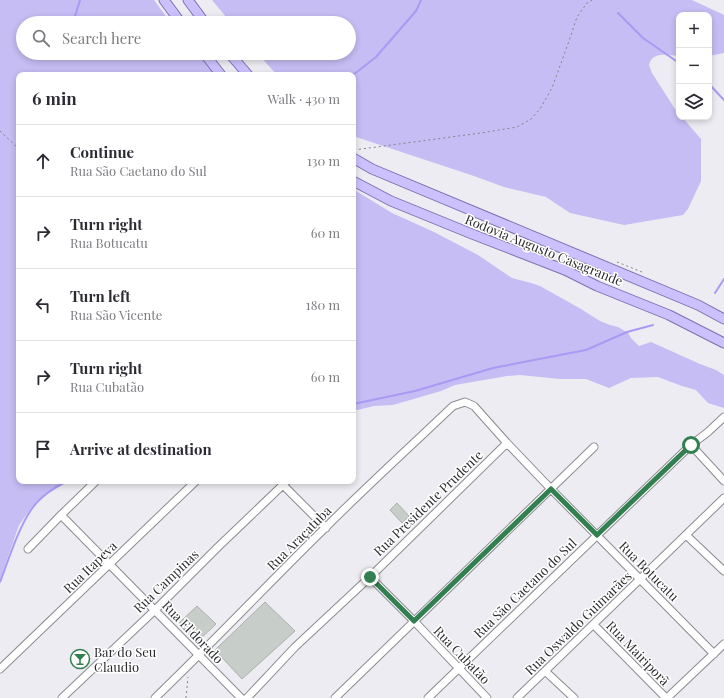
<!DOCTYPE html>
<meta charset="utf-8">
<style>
:root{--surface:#fff;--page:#f7f7f7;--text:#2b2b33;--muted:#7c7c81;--line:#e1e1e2}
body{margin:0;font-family:"Playfair Display",serif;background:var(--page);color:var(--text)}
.controls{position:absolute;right:12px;top:12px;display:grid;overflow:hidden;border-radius:8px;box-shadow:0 2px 6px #0003}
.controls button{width:36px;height:36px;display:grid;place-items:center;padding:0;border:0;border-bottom:1px solid var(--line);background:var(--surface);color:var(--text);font:20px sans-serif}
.stop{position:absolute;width:12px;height:12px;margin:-9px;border:3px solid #32804f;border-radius:50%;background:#fff}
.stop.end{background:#32804f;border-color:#fff;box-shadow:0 1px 4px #0008}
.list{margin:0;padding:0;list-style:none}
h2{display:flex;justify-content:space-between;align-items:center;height:52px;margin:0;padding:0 16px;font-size:17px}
h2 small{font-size:13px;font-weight:400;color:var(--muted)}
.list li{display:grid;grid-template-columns:26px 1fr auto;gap:12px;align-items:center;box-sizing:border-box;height:72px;padding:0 16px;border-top:1px solid var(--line)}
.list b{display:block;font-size:15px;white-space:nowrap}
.list p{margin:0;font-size:13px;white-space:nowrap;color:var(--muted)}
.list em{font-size:13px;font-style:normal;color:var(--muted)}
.icon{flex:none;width:22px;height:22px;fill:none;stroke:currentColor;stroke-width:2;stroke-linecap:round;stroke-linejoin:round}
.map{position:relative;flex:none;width:724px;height:698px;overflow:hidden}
.search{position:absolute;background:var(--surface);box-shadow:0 2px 6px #0003;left:16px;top:16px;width:340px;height:44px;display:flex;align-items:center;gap:10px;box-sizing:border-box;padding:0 14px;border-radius:22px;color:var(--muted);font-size:15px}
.panel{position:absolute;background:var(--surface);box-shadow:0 2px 6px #0003;left:16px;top:72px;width:340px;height:412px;border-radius:8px}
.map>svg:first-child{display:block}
.green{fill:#c5bdf3}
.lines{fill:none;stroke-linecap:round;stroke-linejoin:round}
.stream{stroke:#ab99f4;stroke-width:2}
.building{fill:#c7cdc8;stroke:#abb0ac}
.minor-casing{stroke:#8b8b91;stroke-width:9}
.major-casing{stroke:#7e71b3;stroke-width:11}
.path{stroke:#848387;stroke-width:1;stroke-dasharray:2 3;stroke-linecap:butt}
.minor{stroke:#fff;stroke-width:7}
.major{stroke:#cdc1fd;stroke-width:9}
.route{stroke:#32804f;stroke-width:5}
.labels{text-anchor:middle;stroke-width:3;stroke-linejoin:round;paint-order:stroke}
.street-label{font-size:13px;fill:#2b2a2d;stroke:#fff}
.poi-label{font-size:13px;fill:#2b2a2d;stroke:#fff;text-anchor:start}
</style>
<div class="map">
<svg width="724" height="698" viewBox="0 0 724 698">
<rect width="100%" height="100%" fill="#edecf2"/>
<path class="green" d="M0,0H154L171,23H23V53H197L217,75H19V481H72L68,482L43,496L32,507L19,525L0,580Z
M212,0H692L724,15V53L709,56V15H679V56C668,55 652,51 649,65L652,73L675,109L679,114V117H682L701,139V181L688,209L683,215L624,225L570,213L546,197L504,187L474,176L353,136V75H277L257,53H349V23H231Z
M353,189L392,213L434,232L478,255L512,278L531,283L540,286L581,309L600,321L610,325L618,327L628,333L631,338L639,346L651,342L700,364L716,370L724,375V408L708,403L696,390L682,386L658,377L631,378L609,388L586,379H560L520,375L507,376L455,385L441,391L393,405L374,406L353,411Z"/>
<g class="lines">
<path class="stream" d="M618,13L643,38L679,63
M73,23L80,0
M353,75L376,57L416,11L421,0
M709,84L724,100
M715,293L724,279
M353,404L415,391L493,368L586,350L627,332L653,325
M0,582C9,559 17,531 31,510C39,498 54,487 67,481"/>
</g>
<path class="building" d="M397,503L409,516L402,523L390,510Z
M265,602L295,631L242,679L215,650Z
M197,606L216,624L196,643L179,623Z
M81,650L89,658L80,668L72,659Z"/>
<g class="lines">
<defs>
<path id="minor" d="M691,445L724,481
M283,485L326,528
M61,515L241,698
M686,535L724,571
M28,549L61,515L95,482
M370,577L414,621L487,698
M594,625L666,698
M0,669L196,481
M545,671L574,698
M62,698L155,610L218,547L287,481
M155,698C212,643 267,585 324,529C366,487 410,447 453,406L465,402L474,406L507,443L551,489L714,654
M247,698L295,647L370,577L507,443
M335,698L594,447
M428,698L691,445L708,432L724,417
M517,698L724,498
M667,698L724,644"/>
<path id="major" d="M164,0L181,23
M188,0L205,23
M204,53L221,75
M229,53L248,75
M353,158L372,169L698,305L724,319
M353,181L391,201L472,234L565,270L597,286L669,315L724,343"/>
</defs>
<use href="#minor" class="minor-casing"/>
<use href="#major" class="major-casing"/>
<path class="path" d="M0,131L19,149
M354,150L481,133L517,127L531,119L540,109L552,88L569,41L577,17L587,3L592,0
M617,262L642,272
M186,698L188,677"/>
<use href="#minor" class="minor"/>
<use href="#major" class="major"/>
</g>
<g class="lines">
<path class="route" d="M370,577L414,621L551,489L597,535L691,445"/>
</g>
<defs>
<symbol id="bar-ring" viewBox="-11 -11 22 22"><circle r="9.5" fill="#fff" stroke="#32804f" stroke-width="1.5"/><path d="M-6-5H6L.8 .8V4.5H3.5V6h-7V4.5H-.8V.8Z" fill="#32804f"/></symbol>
</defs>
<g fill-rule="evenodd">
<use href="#bar-ring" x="69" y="648" width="22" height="22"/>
</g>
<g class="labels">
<g class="street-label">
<text transform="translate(544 250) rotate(22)" y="5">Rodovia Augusto Casagrande</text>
<text transform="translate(428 503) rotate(-44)" y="5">Rua Presidente Prudente</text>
<text transform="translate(299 538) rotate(-45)" y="5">Rua Araçatuba</text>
<text transform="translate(90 567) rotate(-44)" y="5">Rua Itapeva</text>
<text transform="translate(649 571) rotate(45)" y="5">Rua Botucatu</text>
<text transform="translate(166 581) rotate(-44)" y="5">Rua Campinas</text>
<text transform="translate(525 588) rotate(-44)" y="5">Rua São Caetano do Sul</text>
<text transform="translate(578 623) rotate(-44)" y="5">Rua Oswaldo Guimarães</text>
<text transform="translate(193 632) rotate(46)" y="5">Rua El'dorado</text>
<text transform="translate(638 653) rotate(46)" y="5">Rua Mairiporã</text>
<text transform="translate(462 655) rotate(46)" y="5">Rua Cubatão</text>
</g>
<g class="poi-label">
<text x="94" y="657">Bar do Seu<tspan x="94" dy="15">Claudio</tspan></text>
</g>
</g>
</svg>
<div class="controls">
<button>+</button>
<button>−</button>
<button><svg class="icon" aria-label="layers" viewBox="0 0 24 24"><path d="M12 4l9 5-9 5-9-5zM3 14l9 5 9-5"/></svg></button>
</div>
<div class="stop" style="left:691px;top:445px"></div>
<div class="stop end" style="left:370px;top:577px"></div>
<div class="search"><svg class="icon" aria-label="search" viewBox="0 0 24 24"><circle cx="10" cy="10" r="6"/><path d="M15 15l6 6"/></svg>Search here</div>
<section class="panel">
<h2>6 min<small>Walk · 430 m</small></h2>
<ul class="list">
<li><svg class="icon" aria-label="ahead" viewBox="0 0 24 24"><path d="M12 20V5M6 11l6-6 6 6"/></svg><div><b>Continue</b><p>Rua São Caetano do Sul</p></div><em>130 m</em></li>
<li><svg class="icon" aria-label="right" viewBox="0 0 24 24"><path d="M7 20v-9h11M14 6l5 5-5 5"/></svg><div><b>Turn right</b><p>Rua Botucatu</p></div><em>60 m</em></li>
<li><svg class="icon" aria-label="left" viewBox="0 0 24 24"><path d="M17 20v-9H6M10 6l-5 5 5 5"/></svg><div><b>Turn left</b><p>Rua São Vicente</p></div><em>180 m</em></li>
<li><svg class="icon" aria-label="right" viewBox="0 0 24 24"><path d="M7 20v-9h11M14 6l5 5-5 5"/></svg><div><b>Turn right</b><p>Rua Cubatão</p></div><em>60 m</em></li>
<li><svg class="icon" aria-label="arrive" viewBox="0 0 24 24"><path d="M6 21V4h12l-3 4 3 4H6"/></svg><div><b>Arrive at destination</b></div></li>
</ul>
</section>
</div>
